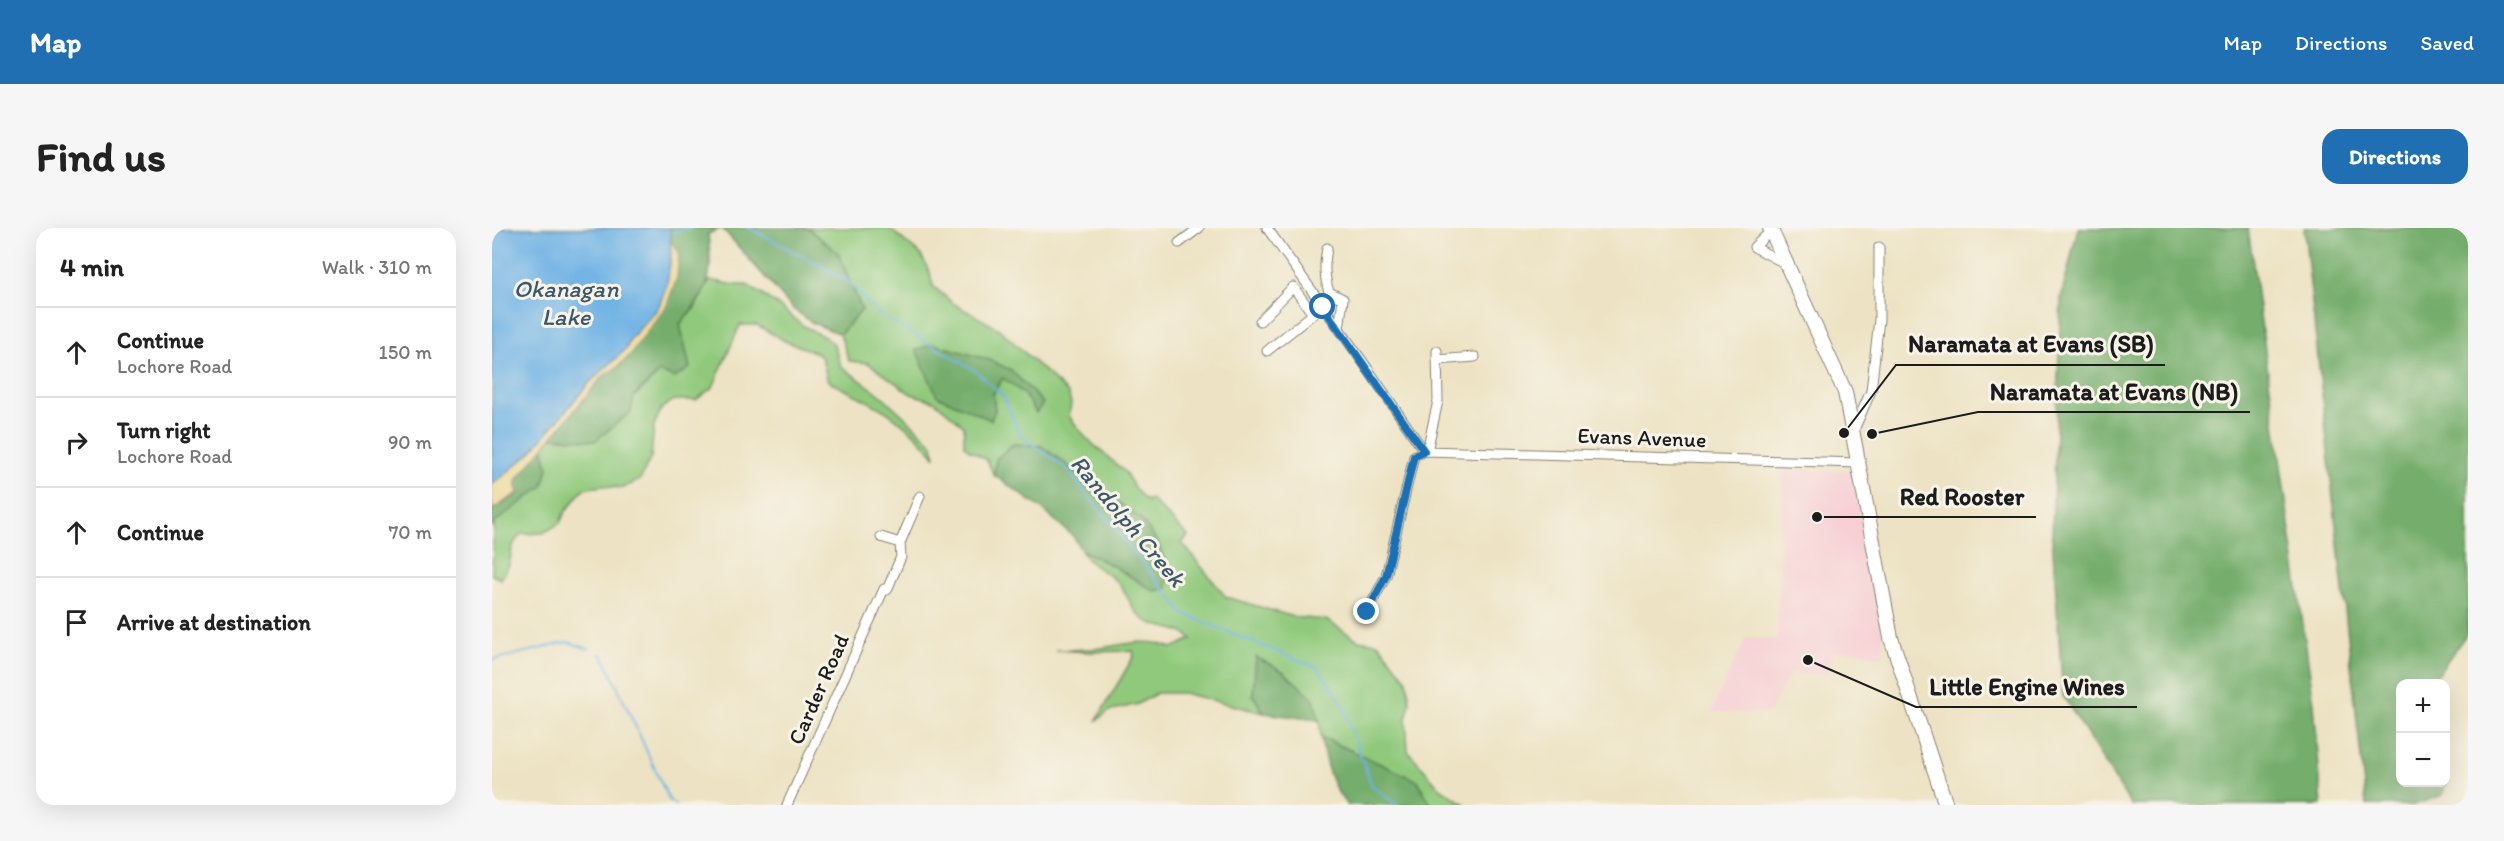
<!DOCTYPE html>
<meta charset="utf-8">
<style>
:root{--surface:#fff;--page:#f6f6f6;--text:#222;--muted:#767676;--line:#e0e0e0;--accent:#1f6fb2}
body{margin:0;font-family:Itim,sans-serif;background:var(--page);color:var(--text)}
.controls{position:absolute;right:18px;bottom:18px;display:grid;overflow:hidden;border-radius:12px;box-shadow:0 6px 24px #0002}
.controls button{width:54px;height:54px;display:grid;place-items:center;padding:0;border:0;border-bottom:2px solid var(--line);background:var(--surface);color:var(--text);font:30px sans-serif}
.stop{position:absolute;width:18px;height:18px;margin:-14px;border:4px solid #1f6fb2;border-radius:50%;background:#fff}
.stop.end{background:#1f6fb2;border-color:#fff;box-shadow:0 2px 6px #0008}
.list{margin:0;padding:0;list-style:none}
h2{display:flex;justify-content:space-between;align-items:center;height:78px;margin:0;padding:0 24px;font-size:26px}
h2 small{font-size:20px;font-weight:400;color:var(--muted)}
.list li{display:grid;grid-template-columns:39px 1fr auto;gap:18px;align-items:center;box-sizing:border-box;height:90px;padding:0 24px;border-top:2px solid var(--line)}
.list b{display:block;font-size:22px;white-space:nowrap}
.list p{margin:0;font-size:20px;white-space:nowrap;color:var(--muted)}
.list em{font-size:20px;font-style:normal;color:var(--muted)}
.icon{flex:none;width:33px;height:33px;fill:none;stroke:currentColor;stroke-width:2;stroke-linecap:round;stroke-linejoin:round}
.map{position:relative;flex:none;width:1976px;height:577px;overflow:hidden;border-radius:18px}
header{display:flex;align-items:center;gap:36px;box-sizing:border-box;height:84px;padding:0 30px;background:var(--accent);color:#fff}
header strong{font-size:28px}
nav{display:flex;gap:33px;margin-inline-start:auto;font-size:21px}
.intro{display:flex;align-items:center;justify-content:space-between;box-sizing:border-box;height:144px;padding:0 36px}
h1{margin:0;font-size:42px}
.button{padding:15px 27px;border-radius:18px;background:var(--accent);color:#fff;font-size:21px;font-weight:700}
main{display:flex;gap:36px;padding:0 36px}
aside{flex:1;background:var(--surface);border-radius:18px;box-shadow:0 6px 24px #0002}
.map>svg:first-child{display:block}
.built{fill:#f7cfd4}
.green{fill:#90c97c;stroke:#56724c;stroke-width:1.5;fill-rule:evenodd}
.forest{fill:#74ad6c;stroke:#486444;stroke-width:1.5}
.sand{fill:#eeda9e;stroke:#857b5d;stroke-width:1.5}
.water{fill:#6fb3e5;stroke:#466880;stroke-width:1.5}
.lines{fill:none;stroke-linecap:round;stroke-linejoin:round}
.stream{stroke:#6fb3e5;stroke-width:2}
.minor-casing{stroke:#848070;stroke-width:11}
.secondary-casing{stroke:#848070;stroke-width:16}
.minor{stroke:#fff;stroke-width:9}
.secondary{stroke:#fff;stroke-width:14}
.route{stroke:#1f6fb2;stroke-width:8}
.labels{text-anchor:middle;stroke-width:6;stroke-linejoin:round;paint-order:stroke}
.street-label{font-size:22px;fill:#1c1c1c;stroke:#f7f3e8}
.water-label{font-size:24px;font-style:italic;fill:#3d586c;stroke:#f7f3e8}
.leader{fill:none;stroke:#1c1c1c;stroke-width:2}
.callout-dot{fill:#1c1c1c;stroke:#f7f3e8;stroke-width:2}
.callout-label{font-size:24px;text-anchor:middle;font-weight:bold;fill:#1c1c1c;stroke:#f7f3e8;stroke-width:6;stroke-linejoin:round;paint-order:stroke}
</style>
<header>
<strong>Map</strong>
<nav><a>Map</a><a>Directions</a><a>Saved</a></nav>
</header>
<div class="intro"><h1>Find us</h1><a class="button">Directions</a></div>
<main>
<aside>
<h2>4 min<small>Walk · 310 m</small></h2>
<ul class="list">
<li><svg class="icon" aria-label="ahead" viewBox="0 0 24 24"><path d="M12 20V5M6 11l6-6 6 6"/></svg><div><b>Continue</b><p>Lochore Road</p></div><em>150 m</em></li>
<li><svg class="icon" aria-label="right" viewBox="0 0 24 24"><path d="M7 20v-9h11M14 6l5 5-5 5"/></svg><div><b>Turn right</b><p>Lochore Road</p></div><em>90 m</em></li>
<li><svg class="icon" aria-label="ahead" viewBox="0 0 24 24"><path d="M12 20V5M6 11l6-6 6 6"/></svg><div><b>Continue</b></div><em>70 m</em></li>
<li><svg class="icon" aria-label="arrive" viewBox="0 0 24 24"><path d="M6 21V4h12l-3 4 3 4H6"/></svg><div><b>Arrive at destination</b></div></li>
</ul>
</aside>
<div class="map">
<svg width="1976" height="577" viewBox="0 0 1976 577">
<rect width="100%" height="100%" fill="#f7f3e8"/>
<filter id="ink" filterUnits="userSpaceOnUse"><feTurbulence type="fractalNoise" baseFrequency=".0167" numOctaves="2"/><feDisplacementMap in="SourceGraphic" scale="12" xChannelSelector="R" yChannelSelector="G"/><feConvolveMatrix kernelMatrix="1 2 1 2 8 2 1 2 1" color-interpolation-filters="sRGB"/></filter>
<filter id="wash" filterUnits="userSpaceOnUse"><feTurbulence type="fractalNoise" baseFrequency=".008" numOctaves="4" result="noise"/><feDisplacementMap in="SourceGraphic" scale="24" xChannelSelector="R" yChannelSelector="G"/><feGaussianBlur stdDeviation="1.35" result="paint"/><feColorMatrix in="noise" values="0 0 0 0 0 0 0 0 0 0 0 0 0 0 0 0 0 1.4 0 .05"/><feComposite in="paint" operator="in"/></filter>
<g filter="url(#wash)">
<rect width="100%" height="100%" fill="#ede3c4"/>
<path class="built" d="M1291,240L1358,243L1361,247L1391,409V428L1378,427L1367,423H1339L1337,446L1298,445L1277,485L1219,484L1254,410L1285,411Z"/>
<path class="green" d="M311,0H397L429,27L438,45L441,58L462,76L507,101L576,165L579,175L577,188L594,210L633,244L643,261L654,273L659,271L696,308L690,315L734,369L802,389L834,392L866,412L886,415L915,452L918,475L914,490L916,523L948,560L974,577H939L926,553L829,509L827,492L821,471L765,430L761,467L772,485L691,465H665L646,476L617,483L604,493L642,428L641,423L596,424L563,422C580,422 598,422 615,419C637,415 659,410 680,420L700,411C687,398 668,402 653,392C637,382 637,364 623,352C612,342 596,337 589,322L623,339L662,363L674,361L549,218L521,216L504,231L502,247L494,231L477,222L472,217V198L442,173L419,166L376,135L357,133L348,106L370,82L346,25ZM441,116L519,142L544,184L531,165L511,149L501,166L503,182Z
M218,52L243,57H255L286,77L310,97L334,110L341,115L349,138L389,167L417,193L441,216L443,229C414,190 381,175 339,155L335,150L330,130L325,125L293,113L265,97H248L221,159L204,172H182L170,180L162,197L159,229L148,252L131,260L110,258L91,261L72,286L68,295L51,305L29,306C21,314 19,322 18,332C18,338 12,346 9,351L0,347L2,295L56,240L51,219L60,209L103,213L142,169L168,144L188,96L202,81Z"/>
<path class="forest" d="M178,0H311L317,1L346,25L370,82L348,106L321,95L301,81L230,0L216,6C221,50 218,62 188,96L198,140L183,150L168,144L142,168L139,184L103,213L60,209L110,149L127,138L174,79L187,24L178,12Z
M1586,0H1756L1822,476L1830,577H1639L1571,468L1560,308L1569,70Z
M1812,0H1976V404L1939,455H1908V554L1953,555L1951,567L1922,577H1874Z
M441,116L495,131L519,142L551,175L544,185L531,165L511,150L501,166L503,182L499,192L445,168L424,122Z
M521,216L549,218L648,290L665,313L678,344L674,361L662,363L623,339L589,322L581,308L550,281L502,247L504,231Z
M51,219L56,240L51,258L2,295L0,300V282L26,266L24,256L27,249Z
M764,429L791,443L822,471L827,492L772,485L761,467Z
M829,509L926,553L939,577H855C839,558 832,533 829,509Z"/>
<path class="sand" d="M178,12L187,24L185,50L174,79L139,126L127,138L110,149L27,249L24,256L26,265L0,282V257L38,225L98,154L134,121L139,110L166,80L175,56Z"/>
<path class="water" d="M0,0H178L179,28L175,56L166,80L139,110L134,121L98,154L38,225L0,257Z"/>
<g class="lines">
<path class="stream" d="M258,0L356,53L385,85L484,143L511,168L529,208L574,240L692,386L826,440L847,469L880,558L905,577
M178,4L198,0
M108,426L111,427L177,572L183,577
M0,432L76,414L97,421"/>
</g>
</g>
<g filter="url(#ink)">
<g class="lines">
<defs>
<path id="minor" d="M775,0L871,134L932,223L922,228L894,348L875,384
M1279,3L1262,19L1294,36
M687,15L707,0
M835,20C832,37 832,48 837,64L851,71L847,101
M768,93L801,59L821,86L831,79
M775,123L821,86
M945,132L983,129
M1361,204L1379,163L1387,91V19
M932,223L1367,235
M935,223L946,173L945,123
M389,309L408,315L409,329L395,362
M408,315L428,268
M295,577L392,361"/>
<path id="secondary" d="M1278,0L1353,164L1399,410L1454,577"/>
</defs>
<use href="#minor" class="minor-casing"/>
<use href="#secondary" class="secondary-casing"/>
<use href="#minor" class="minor"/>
<use href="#secondary" class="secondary"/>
</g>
</g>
<g class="lines" filter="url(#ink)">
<path class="route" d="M831,79L932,223L922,228L894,348L875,384"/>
</g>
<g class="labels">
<g class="street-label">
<text transform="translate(1150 209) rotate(2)" y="8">Evans Avenue</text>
<text transform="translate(326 461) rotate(-66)" y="8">Carder Road</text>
</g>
<g class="water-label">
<text x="74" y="69">Okanagan<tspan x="74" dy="28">Lake</tspan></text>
<text transform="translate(636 293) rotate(50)" y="8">Randolph Creek</text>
</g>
</g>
<path class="leader" d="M1352 205L1404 137H1673M1380 206L1486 184H1758M1325 289L1396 289H1544M1316 432L1424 479H1645"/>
<g class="callout-dot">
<circle cx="1352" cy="205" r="6"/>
<circle cx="1380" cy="206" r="6"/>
<circle cx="1325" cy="289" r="6"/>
<circle cx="1316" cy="432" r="6"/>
</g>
<g class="callout-label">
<text x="1539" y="124">Naramata at Evans (SB)</text>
<text x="1622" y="172">Naramata at Evans (NB)</text>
<text x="1470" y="277">Red Rooster</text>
<text x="1535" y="467">Little Engine Wines</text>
</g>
</svg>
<div class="controls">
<button>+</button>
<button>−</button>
</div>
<div class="stop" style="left:831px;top:79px"></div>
<div class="stop end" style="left:875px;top:384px"></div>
</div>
</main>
